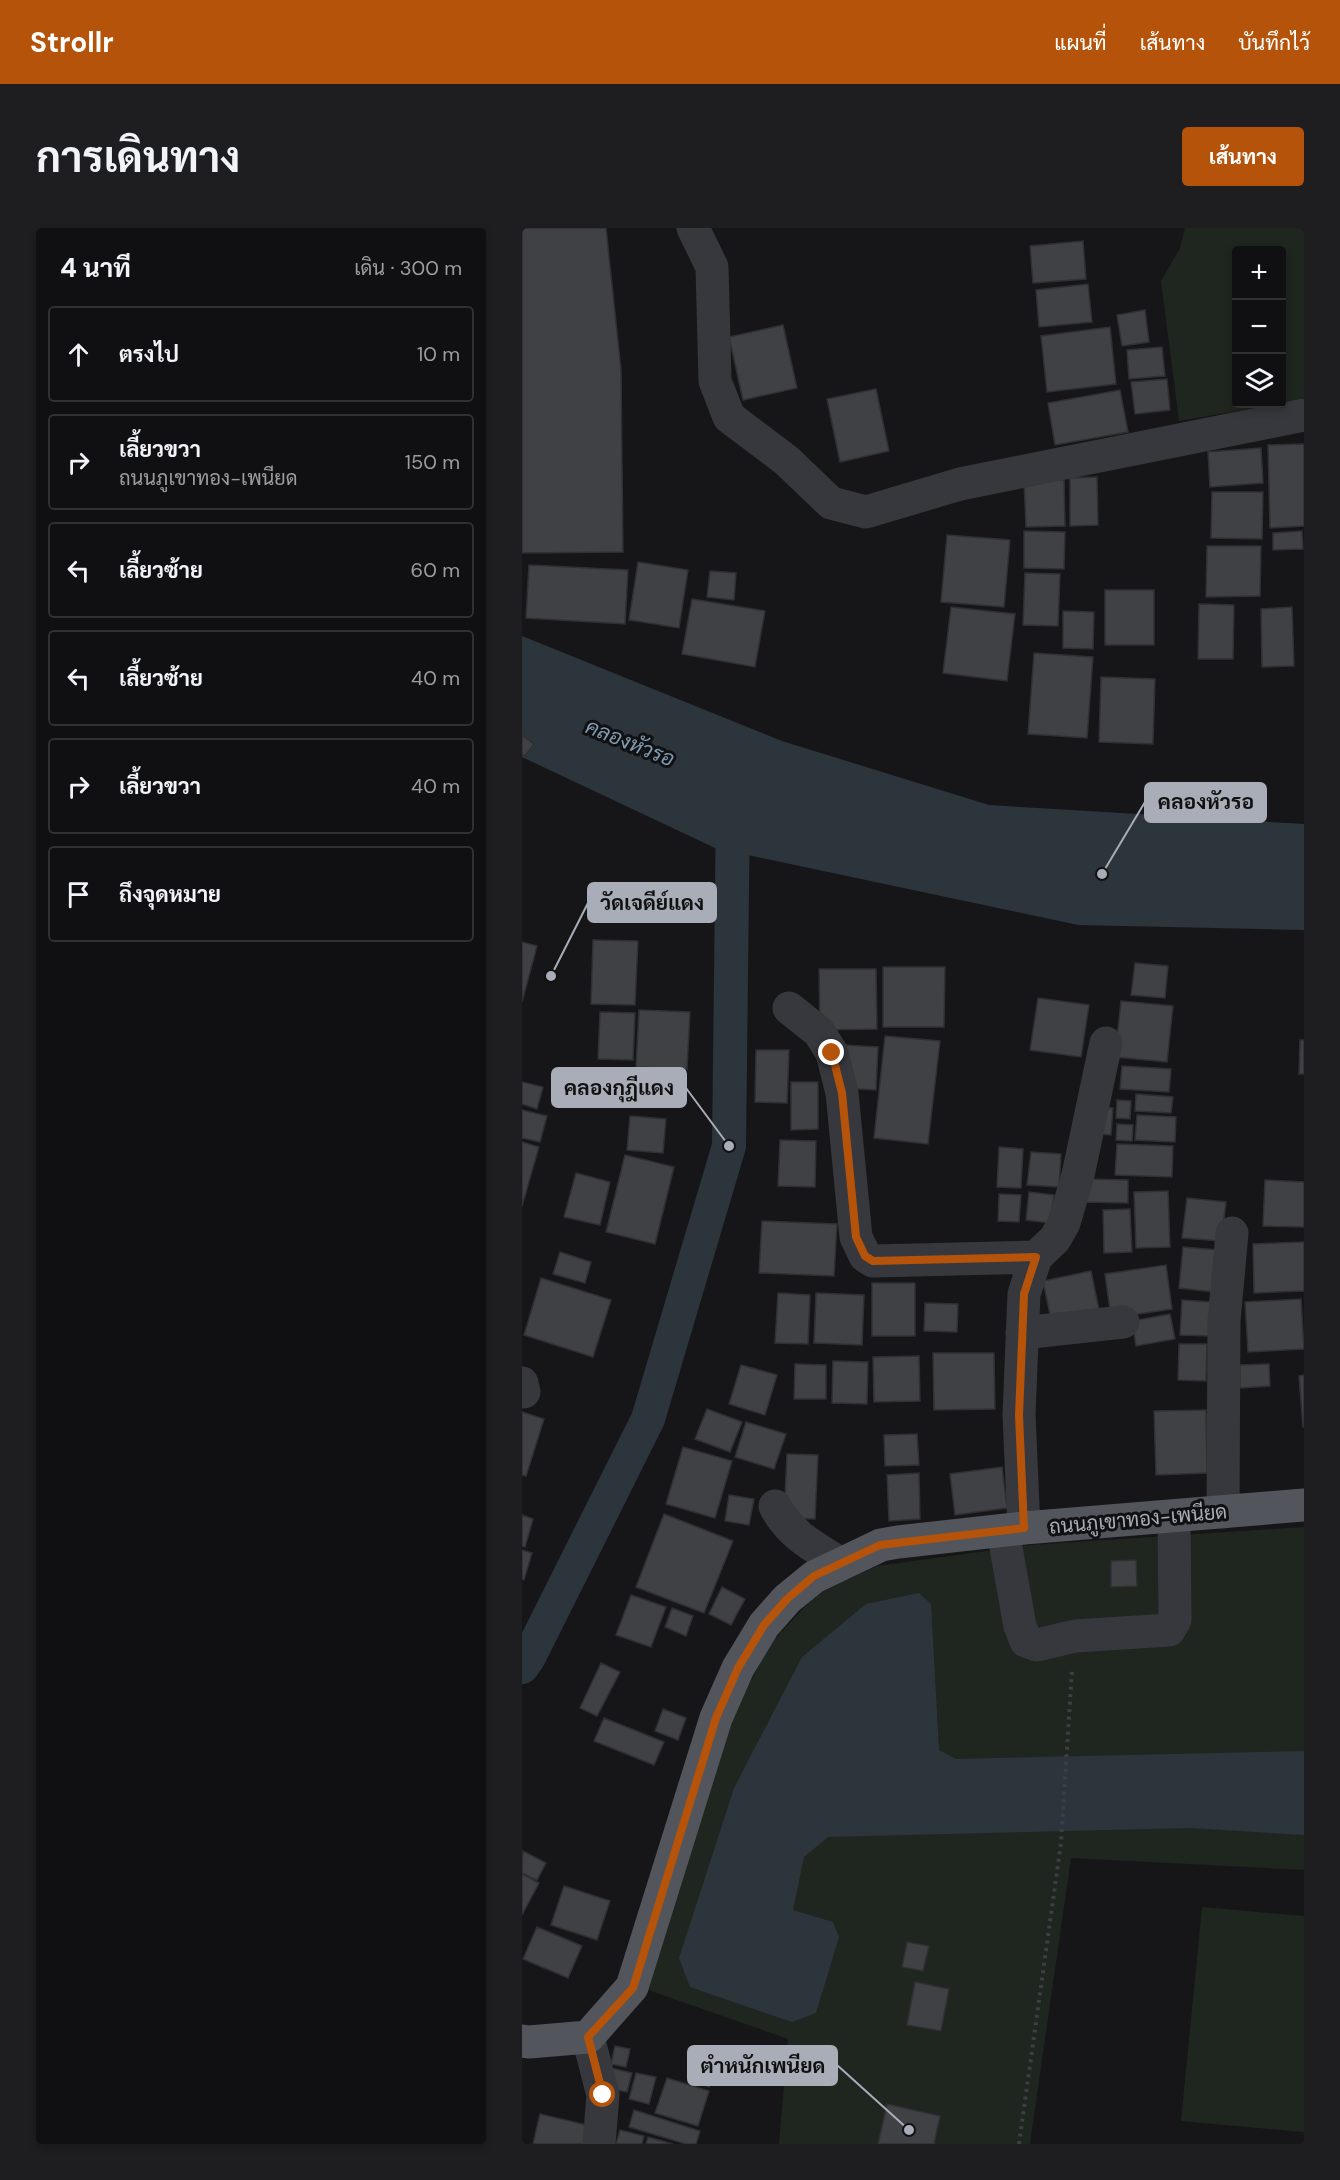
<!DOCTYPE html>
<html lang="th">
<meta charset="utf-8">
<style>
:root{--surface:#101012;--page:#1e1e20;--text:#f1f3f6;--muted:#9c9d9f;--line:#303032;--accent:#b45309}
body{margin:0;font-family:"DM Sans",Sarabun,sans-serif;background:var(--page);color:var(--text)}
.controls{position:absolute;right:18px;top:18px;display:grid;overflow:hidden;border-radius:6px;box-shadow:0 3px 9px #0003}
.controls button{width:54px;height:54px;display:grid;place-items:center;padding:0;border:0;border-bottom:2px solid var(--line);background:var(--surface);color:var(--text);font:30px sans-serif}
.stop{position:absolute;width:18px;height:18px;margin:-14px;border:4px solid #b45309;border-radius:50%;background:#fff}
.stop.end{background:#b45309;border-color:#fff;box-shadow:0 2px 6px #0008}
.list{margin:0;padding:0;list-style:none}
h2{display:flex;justify-content:space-between;align-items:center;height:78px;margin:0;padding:0 24px;font-size:26px}
h2 small{font-size:20px;font-weight:400;color:var(--muted)}
.list li{display:grid;grid-template-columns:39px 1fr auto;gap:18px;align-items:center;box-sizing:border-box;height:96px;margin:0 12px 12px;padding:0 12px;border:2px solid var(--line);border-radius:6px}
.list b{display:block;font-size:22px;white-space:nowrap}
.list p{margin:0;font-size:20px;white-space:nowrap;color:var(--muted)}
.list em{font-size:20px;font-style:normal;color:var(--muted)}
.icon{flex:none;width:33px;height:33px;fill:none;stroke:currentColor;stroke-width:2;stroke-linecap:round;stroke-linejoin:round}
.map{position:relative;flex:none;width:782px;height:1916px;overflow:hidden;border-radius:6px}
header{display:flex;align-items:center;gap:36px;box-sizing:border-box;height:84px;padding:0 30px;background:var(--accent);color:#fff}
header strong{font-size:28px}
nav{display:flex;gap:33px;margin-inline-start:auto;font-size:21px}
.intro{display:flex;align-items:center;justify-content:space-between;box-sizing:border-box;height:144px;padding:0 36px}
h1{margin:0;font-size:42px}
.button{padding:15px 27px;border-radius:6px;background:var(--accent);color:#fff;font-size:21px;font-weight:700}
main{display:flex;gap:36px;padding:0 36px}
aside{flex:1;background:var(--surface);border-radius:6px;box-shadow:0 3px 9px #0003}
.map>svg:first-child{display:block}
.green{fill:#1e261f}
.water{fill:#2c353c}
.lines{fill:none;stroke-linecap:round;stroke-linejoin:round}
.canal{stroke:#2c353c;stroke-width:34}
.building{fill:#404145;stroke:#303034;stroke-width:1.5}
.path{stroke:#3d3f44;stroke-width:4;stroke-dasharray:3 4.5;stroke-linecap:butt}
.minor{stroke:#37383d;stroke-width:33}
.major{stroke:#53555c;stroke-width:33}
.route{stroke:#b45309;stroke-width:8}
.labels{text-anchor:middle;stroke-width:6;stroke-linejoin:round;paint-order:stroke}
.street-label{font-size:20px;fill:#a8adb8;stroke:#111113}
.water-label{font-size:21px;font-style:italic;fill:#7f9bb3;stroke:#111113}
.leader{fill:none;stroke:#a8adb8;stroke-width:2}
.callout-dot{fill:#a8adb8;stroke:#111113;stroke-width:2}
.callout{fill:#a8adb8;stroke:#a8adb8;stroke-width:2}
.callout-label{font-size:21px;text-anchor:middle;font-weight:bold;fill:#111}
</style>
<header>
<strong>Strollr</strong>
<nav><a>แผนที่</a><a>เส้นทาง</a><a>บันทึกไว้</a></nav>
</header>
<div class="intro"><h1>การเดินทาง</h1><a class="button">เส้นทาง</a></div>
<main>
<aside>
<h2>4 นาที<small>เดิน · 300 m</small></h2>
<ul class="list">
<li><svg class="icon" aria-label="ahead" viewBox="0 0 24 24"><path d="M12 20V5M6 11l6-6 6 6"/></svg><div><b>ตรงไป</b></div><em>10 m</em></li>
<li><svg class="icon" aria-label="right" viewBox="0 0 24 24"><path d="M7 20v-9h11M14 6l5 5-5 5"/></svg><div><b>เลี้ยวขวา</b><p>ถนนภูเขาทอง-เพนียด</p></div><em>150 m</em></li>
<li><svg class="icon" aria-label="left" viewBox="0 0 24 24"><path d="M17 20v-9H6M10 6l-5 5 5 5"/></svg><div><b>เลี้ยวซ้าย</b></div><em>60 m</em></li>
<li><svg class="icon" aria-label="left" viewBox="0 0 24 24"><path d="M17 20v-9H6M10 6l-5 5 5 5"/></svg><div><b>เลี้ยวซ้าย</b></div><em>40 m</em></li>
<li><svg class="icon" aria-label="right" viewBox="0 0 24 24"><path d="M7 20v-9h11M14 6l5 5-5 5"/></svg><div><b>เลี้ยวขวา</b></div><em>40 m</em></li>
<li><svg class="icon" aria-label="arrive" viewBox="0 0 24 24"><path d="M6 21V4h12l-3 4 3 4H6"/></svg><div><b>ถึงจุดหมาย</b></div></li>
</ul>
</aside>
<div class="map">
<svg width="782" height="1916" viewBox="0 0 782 1916">
<rect width="100%" height="100%" fill="#161618"/>
<path class="green" d="M663,0H782V170L760,174V22H714V176H754L657,193L639,53L658,20Z
M782,1299V1642L549,1630L508,1916H257L266,1811L126,1762L205,1499L248,1416L295,1366L355,1338L509,1317Z
M680,1679L782,1688V1904L659,1893Z"/>
<path class="water" d="M0,408L260,513L467,577L782,596V702L556,697L193,620L0,529Z
M397,1365L409,1376L417,1522L434,1531L782,1523V1607L668,1600L306,1609L282,1629L271,1682L311,1694L317,1709L294,1785L270,1794L168,1759L157,1730L212,1560L280,1429L344,1376Z"/>
<g class="lines">
<path class="canal" d="M0,1439L7,1429L126,1191L207,918L211,576"/>
</g>
<path class="building" d="M0,0H84L99,142L101,324L0,325Z
M561,13L564,51L511,55L508,18Z
M566,56L570,94L517,99L514,62Z
M623,82L627,114L600,118L595,87Z
M261,97L275,160L221,172L207,109Z
M588,99L594,156L525,164L519,108Z
M640,119L643,148L607,151L605,122Z
M645,151L648,182L613,186L609,154Z
M354,161L367,223L318,234L305,171Z
M598,162L606,204L533,217L526,175Z
M782,216V298L748,300L746,217Z
M739,220L741,255L688,259L686,224Z
M575,249L576,297L548,298V250Z
M542,252L543,298L504,299L502,253Z
M690,264H741L740,311L689,310Z
M502,303L543,304L542,341L502,340Z
M780,303L781,321L751,322V305Z
M425,307L488,312L482,379L419,374Z
M685,318H739L738,368L684,369Z
M116,334L166,342L157,400L107,392Z
M7,337L106,342L103,396L4,390Z
M188,343L214,345L212,372L185,369Z
M503,345L538,346L536,398L501,397Z
M583,362H632V417H583Z
M170,371L243,383L233,439L160,426Z
M677,376L712,377L711,431H676Z
M429,379L493,386L485,453L421,445Z
M770,379L772,438L740,439L739,381Z
M541,383L572,384L571,421L541,420Z
M512,425L571,429L565,510L506,506Z
M579,449L633,451L631,516L577,514Z
M0,507L12,516L3,528L0,526Z
M71,712L116,713L113,777L69,776Z
M0,714L15,718L0,774Z
M613,735L646,738L643,770L609,767Z
M361,739H423L422,799H361Z
M297,741H354L355,801L298,802Z
M516,770L567,777L559,829L508,822Z
M599,773L651,778L645,834L593,829Z
M117,782L168,784L165,841L114,839Z
M78,784L113,785L111,832L76,831Z
M363,808L418,813L406,916L352,910Z
M778,812H782V846H777Z
M322,817L356,819L354,862L320,860Z
M234,822H267L265,875L233,874Z
M600,838L649,841L647,864L598,861Z
M0,854L21,859L15,881L0,876Z
M269,854H296V901L269,902Z
M614,866L651,869L649,885L613,883Z
M595,872L609,873L608,891L594,890Z
M571,879L591,880L589,907L570,905Z
M0,882L25,888L18,914L0,910Z
M615,887L654,889L653,914L613,912Z
M108,888L144,891L141,925L105,922Z
M595,896L611,897L610,913L594,912Z
M258,912L294,913L293,959L256,958Z
M0,914L17,919L0,978Z
M595,916L651,918L650,949L593,947Z
M477,919L501,921L499,960L475,959Z
M509,924L539,926L537,959L505,957Z
M103,927L152,939L133,1016L84,1004Z
M54,945L88,954L78,997L42,989Z
M563,951L606,952V975L562,974Z
M743,952L782,954V999L741,998Z
M646,963L648,1019L614,1020L612,964Z
M507,964L532,967L528,995L504,992Z
M477,966L499,967L497,994L476,993Z
M665,970L704,974L699,1013L660,1010Z
M608,981L610,1024L582,1025L581,982Z
M240,993L315,996L312,1048L237,1045Z
M782,1014V1063L732,1065L731,1016Z
M661,1019L696,1022L692,1064L657,1060Z
M38,1024L69,1034L63,1055L31,1046Z
M644,1037L650,1081L589,1090L583,1046Z
M569,1043L579,1091L531,1101L521,1053Z
M19,1050L89,1072L71,1129L2,1107Z
M350,1055H393V1108H350Z
M256,1065L288,1067L286,1116L253,1115Z
M294,1065L342,1067L340,1117L292,1115Z
M779,1071L782,1121L726,1124L723,1074Z
M660,1072L689,1074L687,1108L658,1107Z
M403,1075L436,1076L435,1104L402,1103Z
M648,1086L653,1111L614,1118L610,1093Z
M657,1116H685L684,1153L656,1152Z
M411,1125H472L473,1181L412,1182Z
M397,1128L398,1173L352,1174L351,1129Z
M311,1133L346,1134L345,1176L310,1175Z
M273,1136L304,1137V1171H272Z
M747,1136L748,1158L718,1160V1137Z
M219,1137L255,1147L243,1187L207,1176Z
M782,1147V1199H781L777,1148Z
M185,1181L220,1194L208,1224L173,1211Z
M684,1182L685,1245L634,1247L632,1183Z
M0,1184L22,1191L4,1248L0,1247Z
M224,1194L264,1206L252,1241L213,1229Z
M395,1206L397,1237L363,1238L362,1207Z
M161,1219L210,1233L193,1290L144,1276Z
M265,1226L296,1227L293,1291L262,1290Z
M480,1239L485,1280L433,1287L428,1246Z
M397,1245L398,1291L367,1293L365,1247Z
M207,1267L232,1271L227,1297L203,1293Z
M142,1286L211,1313L182,1385L114,1359Z
M0,1287L11,1291L3,1319L0,1318Z
M0,1322L10,1325L2,1352L0,1351Z
M614,1332L615,1358L589,1359V1333Z
M200,1359L223,1371L209,1397L187,1386Z
M109,1367L144,1379L129,1419L94,1407Z
M150,1380L171,1388L164,1408L143,1399Z
M79,1435L98,1444L75,1488L58,1480Z
M141,1481L164,1490L156,1512L133,1503Z
M82,1490L142,1514L132,1537L72,1513Z
M1,1623L24,1635L15,1652L0,1645Z
M0,1646L17,1655L0,1687Z
M42,1658L88,1673L75,1712L29,1697Z
M15,1699L60,1718L46,1750L1,1731Z
M385,1714L407,1718L401,1743L380,1739Z
M393,1754L427,1761L419,1803L385,1797Z
M93,1818L108,1821L104,1839L89,1836Z
M173,1833L194,1840L187,1859L167,1851Z
M89,1840L110,1845L105,1864L84,1860Z
M114,1845L134,1849L127,1876L107,1871Z
M145,1850L187,1863L176,1898L133,1885Z
M365,1876L418,1888L412,1916H356Z
M112,1882L178,1903L174,1916H164L107,1899Z
M18,1886L69,1898L65,1916H11Z
M98,1902L122,1908L120,1916H94Z
M126,1909L151,1916H124Z"/>
<g class="lines">
<path class="path" d="M497,1916L539,1615L550,1443"/>
<path class="minor" d="M171,0L190,39L193,153L207,189L264,232L309,275L344,284L438,256L782,187
M267,780L297,804L310,825L320,865L334,1009L343,1028L351,1033L514,1029L533,1011L542,995L556,947L584,815
M500,1105L601,1094
M0,1155L2,1164
M253,1278C267,1306 292,1319 318,1335
M701,1284L702,1093L710,1005
M502,1300L497,1187L502,1066L514,1029
M481,1303L498,1398L504,1413L515,1417L553,1408L647,1402L653,1392L652,1288
M66,1809L81,1867L77,1916"/>
<path class="major" d="M0,1813L7,1814L66,1809L110,1759L194,1490L216,1440L242,1397L265,1371L292,1349L359,1317L376,1314L502,1300L782,1277"/>
</g>
<g class="lines">
<path class="route" d="M81,1867L66,1809L111,1760L194,1490L216,1440L242,1397L265,1371L292,1348L358,1317L502,1300L497,1187L502,1066L514,1029L351,1033L343,1028L334,1009L320,865L310,825"/>
</g>
<g class="labels">
<g class="street-label">
<text transform="translate(616 1291) rotate(-5)" y="7">ถนนภูเขาทอง-เพนียด</text>
</g>
<g class="water-label">
<text transform="translate(108 515) rotate(22)" y="7">คลองหัวรอ</text>
</g>
</g>
<path class="leader" d="M580 646L623 574M29 748L66 675M207 918L164 860M387 1902L315 1837"/>
<g class="callout-dot">
<circle cx="580" cy="646" r="6"/>
<circle cx="29" cy="748" r="6"/>
<circle cx="207" cy="918" r="6"/>
<circle cx="387" cy="1902" r="6"/>
</g>
<g class="callout">
<rect x="623" y="555" width="121" height="39" rx="6"/>
<rect x="66" y="655" width="128" height="39" rx="6"/>
<rect x="30" y="840" width="134" height="39" rx="6"/>
<rect x="166" y="1818" width="149" height="39" rx="6"/>
</g>
<g class="callout-label">
<text x="684" y="581">คลองหัวรอ</text>
<text x="130" y="682">วัดเจดีย์แดง</text>
<text x="97" y="867">คลองกุฎีแดง</text>
<text x="241" y="1845">ตำหนักเพนียด</text>
</g>
</svg>
<div class="controls">
<button>+</button>
<button>−</button>
<button><svg class="icon" aria-label="layers" viewBox="0 0 24 24"><path d="M12 4l9 5-9 5-9-5zM3 14l9 5 9-5"/></svg></button>
</div>
<div class="stop" style="left:81px;top:1867px"></div>
<div class="stop end" style="left:310px;top:825px"></div>
</div>
</main>
